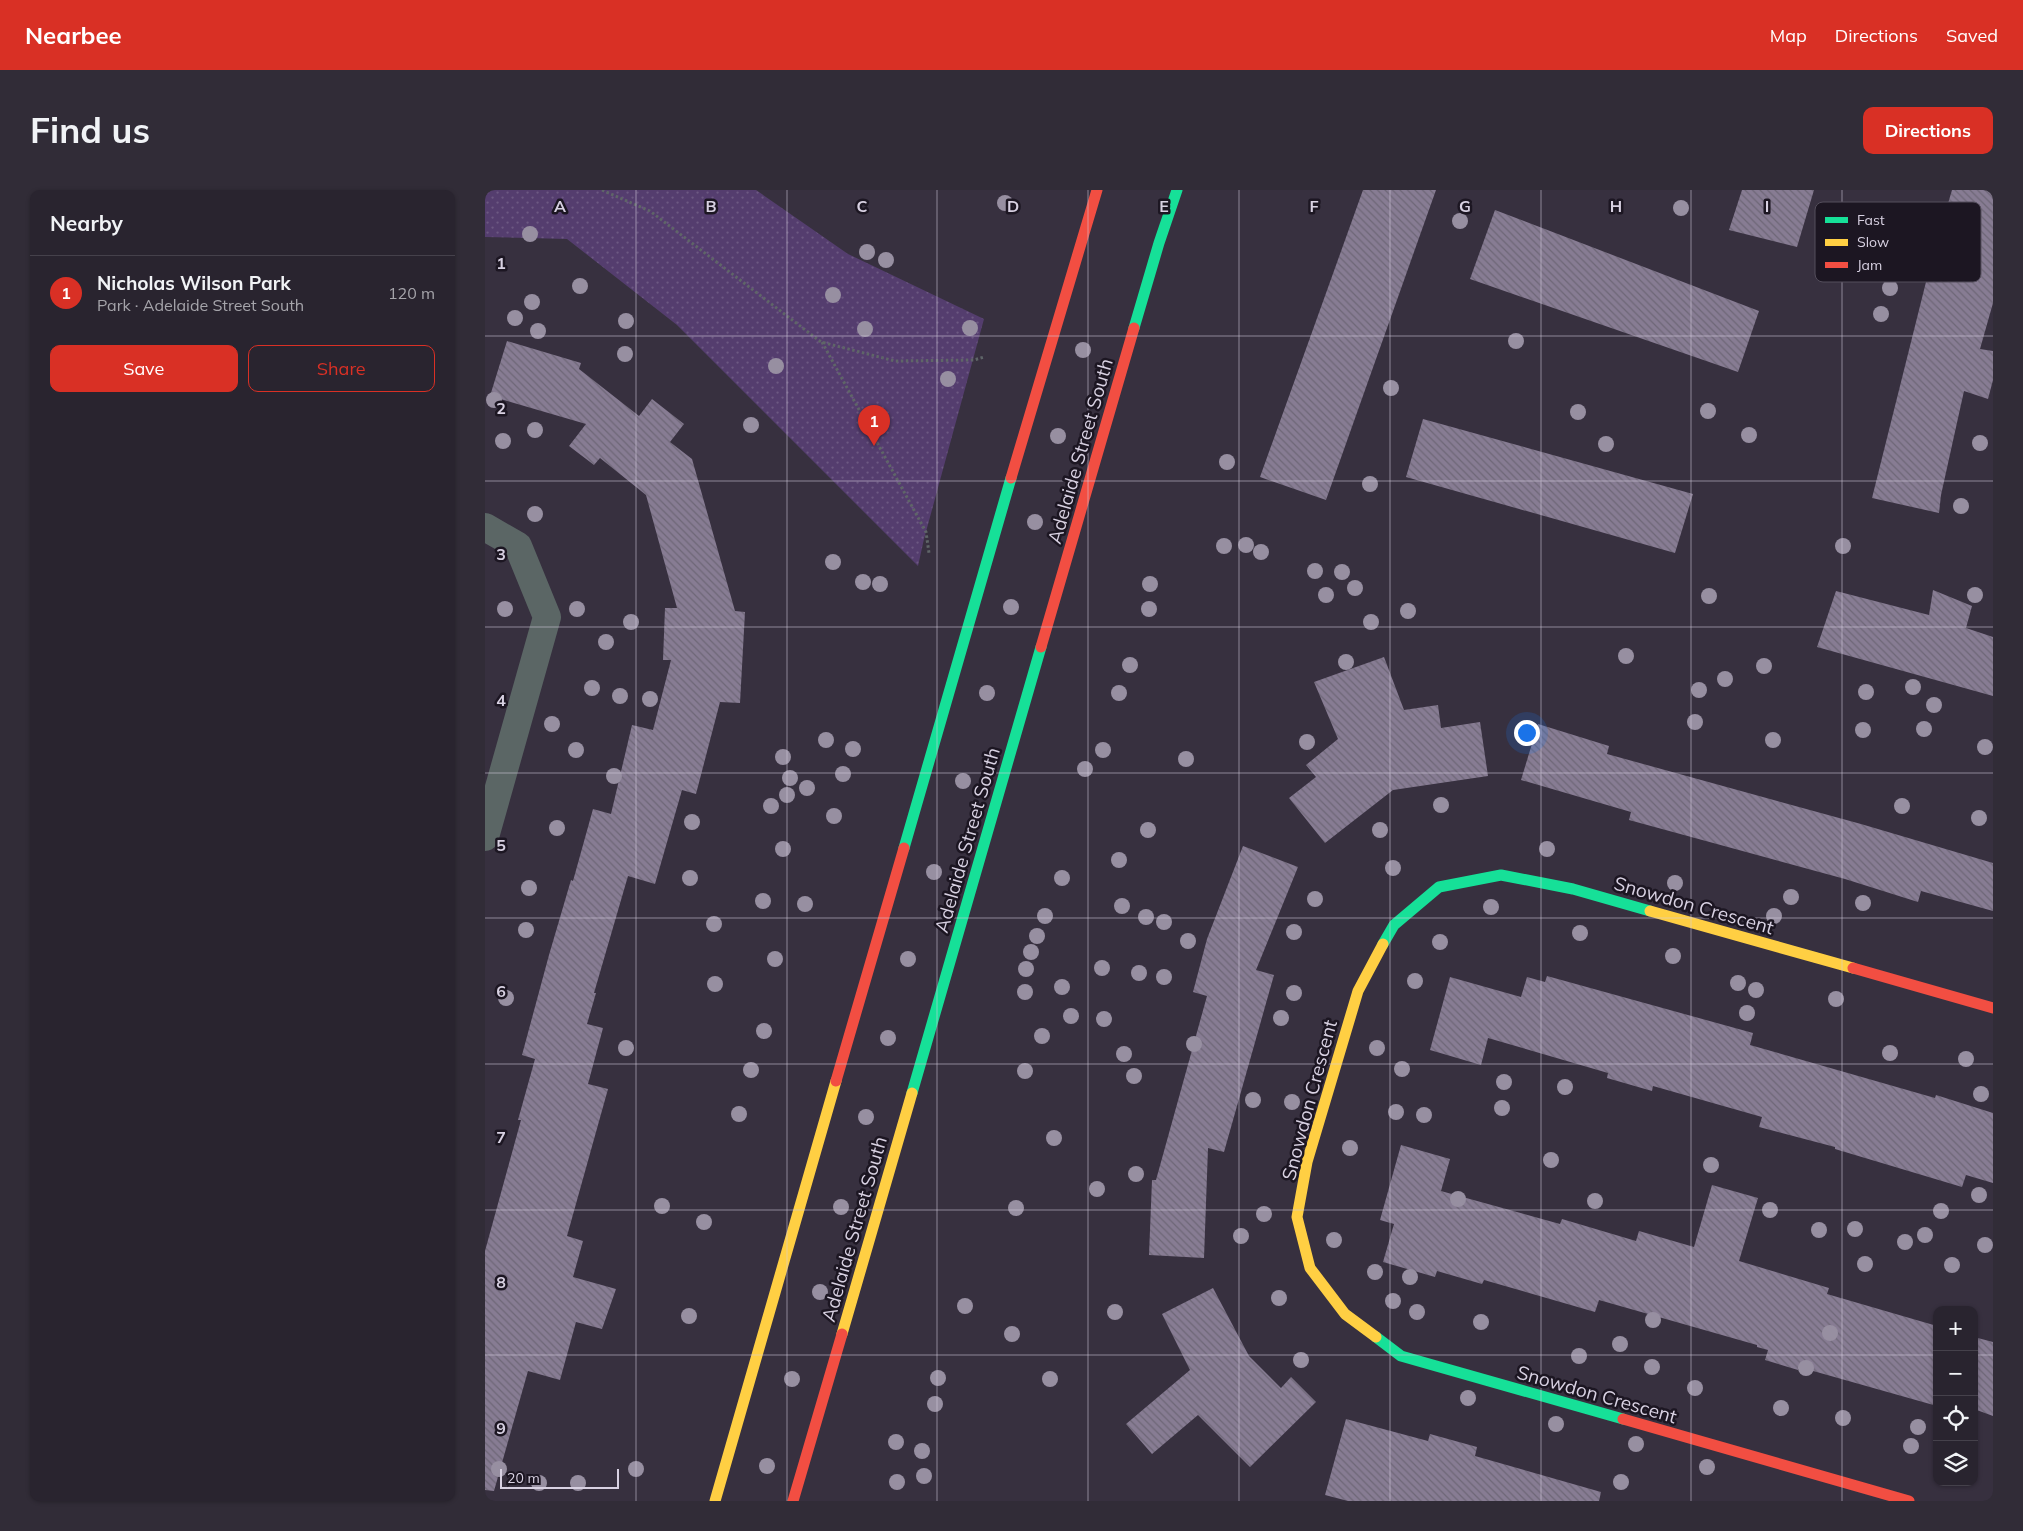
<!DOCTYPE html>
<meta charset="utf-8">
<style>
:root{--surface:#29242f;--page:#312c37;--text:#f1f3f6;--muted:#a5a4aa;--line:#45414b;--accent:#d93025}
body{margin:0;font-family:Mulish,sans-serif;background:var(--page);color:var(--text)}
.controls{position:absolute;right:15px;bottom:15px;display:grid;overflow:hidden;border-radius:10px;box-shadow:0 1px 4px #0004}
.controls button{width:45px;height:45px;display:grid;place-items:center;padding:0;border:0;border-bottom:1px solid var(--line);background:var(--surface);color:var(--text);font:25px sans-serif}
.scale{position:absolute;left:15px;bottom:12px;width:119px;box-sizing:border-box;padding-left:5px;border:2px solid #d8d1e2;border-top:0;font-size:14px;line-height:18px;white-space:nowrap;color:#d8d1e2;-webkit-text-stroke:4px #1c1622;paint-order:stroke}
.you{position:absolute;left:1041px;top:542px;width:18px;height:18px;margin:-12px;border:4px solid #fff;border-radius:50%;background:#1a73e8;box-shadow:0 0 0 8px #1a73e833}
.badge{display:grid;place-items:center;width:32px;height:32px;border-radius:50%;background:var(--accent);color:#fff;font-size:16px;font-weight:700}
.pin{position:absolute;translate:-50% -41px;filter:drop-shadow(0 1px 2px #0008)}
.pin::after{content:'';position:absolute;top:26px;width:18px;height:15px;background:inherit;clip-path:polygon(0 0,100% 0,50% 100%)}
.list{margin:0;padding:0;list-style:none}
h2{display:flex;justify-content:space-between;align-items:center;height:65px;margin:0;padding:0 20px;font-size:21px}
h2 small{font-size:16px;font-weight:400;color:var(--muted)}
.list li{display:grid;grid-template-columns:32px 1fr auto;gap:15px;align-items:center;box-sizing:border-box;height:75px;padding:0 20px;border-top:1px solid var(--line)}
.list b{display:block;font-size:19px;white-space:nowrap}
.list p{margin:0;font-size:16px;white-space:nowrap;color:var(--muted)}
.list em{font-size:16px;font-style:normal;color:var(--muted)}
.actions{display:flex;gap:10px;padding:15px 20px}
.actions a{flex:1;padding:11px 0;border:1px solid var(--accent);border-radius:10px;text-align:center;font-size:18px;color:var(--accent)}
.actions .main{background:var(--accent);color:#fff}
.icon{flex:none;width:28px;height:28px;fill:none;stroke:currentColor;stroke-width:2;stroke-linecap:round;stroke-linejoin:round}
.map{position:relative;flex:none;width:1508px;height:1311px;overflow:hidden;border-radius:10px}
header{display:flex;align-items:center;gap:30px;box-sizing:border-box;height:70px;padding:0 25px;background:var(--accent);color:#fff}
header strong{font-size:24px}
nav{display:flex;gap:28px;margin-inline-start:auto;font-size:18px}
.intro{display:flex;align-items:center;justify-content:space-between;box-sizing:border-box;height:120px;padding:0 30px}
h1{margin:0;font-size:35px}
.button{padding:12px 22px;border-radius:10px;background:var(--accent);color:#fff;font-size:18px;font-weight:700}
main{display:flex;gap:30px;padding:0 30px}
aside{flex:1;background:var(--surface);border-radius:10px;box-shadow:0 1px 4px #0004}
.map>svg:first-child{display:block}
.park{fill:url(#park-dots)}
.building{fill:url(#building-back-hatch)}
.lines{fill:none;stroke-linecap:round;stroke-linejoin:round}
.path{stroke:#5f6568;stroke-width:3;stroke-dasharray:2.5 2.5;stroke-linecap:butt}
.street{stroke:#5b6665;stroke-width:28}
.fast{stroke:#16e098;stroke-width:11}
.slow{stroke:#ffcf43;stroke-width:11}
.jam{stroke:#f24e42;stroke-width:11}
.tree{fill:#978fa1}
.grid{fill:none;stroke:#d8d1e2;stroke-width:1;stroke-opacity:0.55}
.labels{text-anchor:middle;stroke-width:5;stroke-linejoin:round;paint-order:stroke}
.street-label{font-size:19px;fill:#d8d1e2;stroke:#1c1622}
.key{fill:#1c1622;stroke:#544e5c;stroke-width:1}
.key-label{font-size:14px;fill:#d8d1e2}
.grid-label{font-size:16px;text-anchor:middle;font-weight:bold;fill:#d8d1e2;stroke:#1c1622;stroke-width:5;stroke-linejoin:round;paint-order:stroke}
</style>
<header>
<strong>Nearbee</strong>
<nav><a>Map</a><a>Directions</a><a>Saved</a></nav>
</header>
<div class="intro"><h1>Find us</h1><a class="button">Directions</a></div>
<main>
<aside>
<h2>Nearby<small></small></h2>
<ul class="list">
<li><span class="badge">1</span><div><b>Nicholas Wilson Park</b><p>Park · Adelaide Street South</p></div><em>120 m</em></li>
</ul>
<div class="actions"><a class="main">Save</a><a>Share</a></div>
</aside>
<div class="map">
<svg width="1508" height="1311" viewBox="0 0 1508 1311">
<defs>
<pattern id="park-dots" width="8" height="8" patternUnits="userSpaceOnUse" patternTransform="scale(1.25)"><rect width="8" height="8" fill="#543d6e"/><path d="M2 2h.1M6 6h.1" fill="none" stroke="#6c5882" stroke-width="1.8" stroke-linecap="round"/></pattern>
<pattern id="building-back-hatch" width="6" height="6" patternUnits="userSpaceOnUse" patternTransform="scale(1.25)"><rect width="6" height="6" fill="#877c93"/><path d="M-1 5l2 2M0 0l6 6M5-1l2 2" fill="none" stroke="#6e6777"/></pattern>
</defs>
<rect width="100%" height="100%" fill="#37303f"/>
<path class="park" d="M0,0H271L363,64L499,129L439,349L433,376L192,135L82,49L0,47Z"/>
<path class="building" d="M878,0H951L841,310L775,287Z
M1257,0H1329L1312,57L1244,40Z
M1467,0H1508V113L1495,159L1508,161V190L1503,209L1479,201L1456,305L1454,323L1387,308L1448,64Z
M1010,20L1274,121L1253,182L985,89Z
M22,151L96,173L94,179L154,226L167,209L199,234L185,252L207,269L250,421L260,422L255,513L235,512L211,604L197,600L170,694L143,686L109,803H111L102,834L118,838L103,894L123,899L82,1046L98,1051L88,1087L131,1099L117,1139L91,1132L75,1190L43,1181L9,1301L0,1300V1061L36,930H33L50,869L37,865L64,765L86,690L88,691L108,619L126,624L147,535L168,540L186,470H178L180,418H192L161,305L115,268L109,275L84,256L101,234L5,206Z
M938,229L1208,304L1190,363L921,287Z
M1448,400L1487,416L1481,438L1508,447V506L1332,457L1351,401L1444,425Z
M899,467L919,520L953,515L956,538L995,532L1003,586L908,600L840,653L804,608L831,587L821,575L853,549L829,492Z
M1053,534L1124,556L1122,564L1376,634L1508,673V721L1436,701L1433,712L1360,689L1144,630L1146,622L1036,590Z
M758,656L813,677L771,780L789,785L739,962L723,958L719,1068L664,1065L667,990H671L722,806L708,802L722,749Z
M1062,786L1268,843L1265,855L1450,908L1451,905L1508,923V993L1481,985L1477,997L1350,959V957L1274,937L1277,927L1168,896L1167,901L1122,888L1123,883L1003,848L996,875L945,860L965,787L1036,807L1042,787L1060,792Z
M916,955L965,969L956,1001L1075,1034L1077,1029L1151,1051L1154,1041L1209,1057L1227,995L1273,1008L1254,1071L1344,1098L1342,1104L1452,1136V1216L1314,1177L1313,1180L1280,1170L1283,1160L1272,1157V1155L1114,1110L1110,1122L999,1090L997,1094L952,1081L950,1087L898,1072L909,1034L895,1030Z
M728,1098L764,1166L796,1198L806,1187L831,1212L765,1277L713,1225L667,1264L641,1234L705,1180L677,1124Z
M1489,1147L1508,1152V1226L1489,1219Z
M861,1229L943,1251L945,1244L992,1257L990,1266L1116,1302L1114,1311H863L840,1305Z"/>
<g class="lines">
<path class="path" d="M117,0L165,21L336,152L410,171L489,170L499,167
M337,152L441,342L444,363"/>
<path class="street" d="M0,337L33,356L62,427L0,647"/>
<path class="fast" d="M649,138L674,53L692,0
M419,658L526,288
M898,754L909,735L954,697L1016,685L1088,699L1165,721
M427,903L556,457
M891,1147L916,1166L1138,1229"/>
<path class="slow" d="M1165,721L1368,778
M357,1144L427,903
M891,1147L860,1124L825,1078L812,1027L822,972L873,801L898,754
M230,1311L351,891"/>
<path class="jam" d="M526,288L612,0
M556,457L649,138
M1368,778L1508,818
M351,891L419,658
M1138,1229L1424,1311
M308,1311L357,1144"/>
</g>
<g class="tree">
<circle cx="520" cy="13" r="8"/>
<circle cx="1196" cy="18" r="8"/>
<circle cx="975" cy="31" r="8"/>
<circle cx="45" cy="44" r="8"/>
<circle cx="382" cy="62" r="8"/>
<circle cx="401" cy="70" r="8"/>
<circle cx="95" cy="96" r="8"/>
<circle cx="1405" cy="98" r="8"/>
<circle cx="348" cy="105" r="8"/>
<circle cx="47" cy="112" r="8"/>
<circle cx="1396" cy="124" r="8"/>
<circle cx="30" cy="128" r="8"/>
<circle cx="141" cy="131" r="8"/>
<circle cx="485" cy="138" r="8"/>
<circle cx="380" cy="139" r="8"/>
<circle cx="53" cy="141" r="8"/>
<circle cx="1031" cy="151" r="8"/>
<circle cx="598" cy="160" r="8"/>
<circle cx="140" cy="164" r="8"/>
<circle cx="291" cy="176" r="8"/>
<circle cx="463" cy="189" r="8"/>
<circle cx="906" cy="198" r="8"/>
<circle cx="9" cy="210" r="8"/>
<circle cx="1223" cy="221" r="8"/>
<circle cx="1093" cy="222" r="8"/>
<circle cx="266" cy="235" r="8"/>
<circle cx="50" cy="240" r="8"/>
<circle cx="1264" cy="245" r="8"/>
<circle cx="573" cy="246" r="8"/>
<circle cx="18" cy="251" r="8"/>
<circle cx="1495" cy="253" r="8"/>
<circle cx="1121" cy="254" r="8"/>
<circle cx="742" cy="272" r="8"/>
<circle cx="885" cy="294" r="8"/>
<circle cx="1476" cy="316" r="8"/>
<circle cx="50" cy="324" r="8"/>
<circle cx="550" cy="332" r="8"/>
<circle cx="761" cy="355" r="8"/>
<circle cx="739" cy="356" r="8"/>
<circle cx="1358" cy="356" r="8"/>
<circle cx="776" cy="362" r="8"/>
<circle cx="348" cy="372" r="8"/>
<circle cx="830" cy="381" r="8"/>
<circle cx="857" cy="382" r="8"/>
<circle cx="378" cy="392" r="8"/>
<circle cx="395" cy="394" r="8"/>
<circle cx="665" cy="394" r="8"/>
<circle cx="870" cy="398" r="8"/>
<circle cx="841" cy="405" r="8"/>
<circle cx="1490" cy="405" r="8"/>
<circle cx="1224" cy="406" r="8"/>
<circle cx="526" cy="417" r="8"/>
<circle cx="20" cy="419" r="8"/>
<circle cx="92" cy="419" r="8"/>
<circle cx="664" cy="419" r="8"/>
<circle cx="923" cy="421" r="8"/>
<circle cx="146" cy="432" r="8"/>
<circle cx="886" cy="432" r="8"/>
<circle cx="121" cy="452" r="8"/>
<circle cx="1141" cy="466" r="8"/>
<circle cx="861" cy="472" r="8"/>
<circle cx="645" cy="475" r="8"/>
<circle cx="1279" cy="476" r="8"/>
<circle cx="1240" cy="489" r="8"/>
<circle cx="1428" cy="497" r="8"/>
<circle cx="107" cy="498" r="8"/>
<circle cx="1214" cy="500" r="8"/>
<circle cx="1381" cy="502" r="8"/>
<circle cx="502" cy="503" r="8"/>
<circle cx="634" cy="503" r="8"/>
<circle cx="135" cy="506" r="8"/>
<circle cx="165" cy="509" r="8"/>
<circle cx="1449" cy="515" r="8"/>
<circle cx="1210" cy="532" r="8"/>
<circle cx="67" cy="534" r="8"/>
<circle cx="1439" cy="539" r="8"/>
<circle cx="1378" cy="540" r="8"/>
<circle cx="341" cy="550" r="8"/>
<circle cx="1288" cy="550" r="8"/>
<circle cx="822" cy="552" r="8"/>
<circle cx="1500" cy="557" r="8"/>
<circle cx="368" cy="559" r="8"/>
<circle cx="91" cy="560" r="8"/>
<circle cx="618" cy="560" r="8"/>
<circle cx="298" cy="567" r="8"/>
<circle cx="701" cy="569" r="8"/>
<circle cx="600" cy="579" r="8"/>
<circle cx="358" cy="584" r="8"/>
<circle cx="129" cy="586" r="8"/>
<circle cx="305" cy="588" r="8"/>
<circle cx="478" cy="591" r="8"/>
<circle cx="322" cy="598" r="8"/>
<circle cx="302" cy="605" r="8"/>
<circle cx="956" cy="615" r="8"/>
<circle cx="286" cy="616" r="8"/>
<circle cx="1417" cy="616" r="8"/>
<circle cx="349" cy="626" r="8"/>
<circle cx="1494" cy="628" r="8"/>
<circle cx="207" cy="632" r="8"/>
<circle cx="72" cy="638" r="8"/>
<circle cx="663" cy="640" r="8"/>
<circle cx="895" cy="640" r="8"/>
<circle cx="298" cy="659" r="8"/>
<circle cx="1062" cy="659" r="8"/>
<circle cx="634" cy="670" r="8"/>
<circle cx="908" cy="678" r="8"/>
<circle cx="449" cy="682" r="8"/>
<circle cx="205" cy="688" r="8"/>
<circle cx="577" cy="688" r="8"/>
<circle cx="1190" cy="693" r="8"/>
<circle cx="44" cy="698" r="8"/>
<circle cx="1306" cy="707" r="8"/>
<circle cx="830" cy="709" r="8"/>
<circle cx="278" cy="711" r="8"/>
<circle cx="1378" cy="713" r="8"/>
<circle cx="320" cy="714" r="8"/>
<circle cx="637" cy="716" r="8"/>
<circle cx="1006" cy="717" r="8"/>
<circle cx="560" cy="726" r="8"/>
<circle cx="1289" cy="726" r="8"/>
<circle cx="661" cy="727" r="8"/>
<circle cx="679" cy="732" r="8"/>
<circle cx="229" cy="734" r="8"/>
<circle cx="41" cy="740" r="8"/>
<circle cx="809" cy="742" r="8"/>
<circle cx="1095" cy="743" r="8"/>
<circle cx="552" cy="746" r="8"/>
<circle cx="703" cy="751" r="8"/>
<circle cx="955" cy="752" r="8"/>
<circle cx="546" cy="762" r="8"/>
<circle cx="1188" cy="766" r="8"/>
<circle cx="290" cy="769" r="8"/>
<circle cx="423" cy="769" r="8"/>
<circle cx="617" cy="778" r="8"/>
<circle cx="541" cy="779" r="8"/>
<circle cx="654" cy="783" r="8"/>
<circle cx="679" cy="787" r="8"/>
<circle cx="930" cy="791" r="8"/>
<circle cx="1253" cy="793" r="8"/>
<circle cx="230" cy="794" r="8"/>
<circle cx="577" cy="797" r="8"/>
<circle cx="1271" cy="800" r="8"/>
<circle cx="540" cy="802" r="8"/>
<circle cx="809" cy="803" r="8"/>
<circle cx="21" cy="808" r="8"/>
<circle cx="1351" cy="809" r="8"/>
<circle cx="1262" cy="823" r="8"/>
<circle cx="586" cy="826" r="8"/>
<circle cx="796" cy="828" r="8"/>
<circle cx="619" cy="829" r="8"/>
<circle cx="279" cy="841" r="8"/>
<circle cx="557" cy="846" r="8"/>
<circle cx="403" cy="848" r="8"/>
<circle cx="709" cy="854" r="8"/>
<circle cx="141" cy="858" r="8"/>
<circle cx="892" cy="858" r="8"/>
<circle cx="1405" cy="863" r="8"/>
<circle cx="639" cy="864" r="8"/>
<circle cx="1481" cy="869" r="8"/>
<circle cx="917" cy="879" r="8"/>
<circle cx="266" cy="880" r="8"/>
<circle cx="540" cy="881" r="8"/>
<circle cx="649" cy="886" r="8"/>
<circle cx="1019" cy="892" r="8"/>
<circle cx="1080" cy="897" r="8"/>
<circle cx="1496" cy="904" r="8"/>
<circle cx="768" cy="910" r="8"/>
<circle cx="807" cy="912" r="8"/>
<circle cx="1017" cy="918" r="8"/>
<circle cx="911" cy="922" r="8"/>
<circle cx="254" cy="924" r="8"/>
<circle cx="939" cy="925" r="8"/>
<circle cx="381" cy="927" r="8"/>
<circle cx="569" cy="948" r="8"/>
<circle cx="865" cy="958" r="8"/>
<circle cx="1066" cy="970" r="8"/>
<circle cx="1226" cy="975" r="8"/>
<circle cx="651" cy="984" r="8"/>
<circle cx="612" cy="999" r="8"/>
<circle cx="1494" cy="1005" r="8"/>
<circle cx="973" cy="1009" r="8"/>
<circle cx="1110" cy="1011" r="8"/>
<circle cx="177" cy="1016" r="8"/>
<circle cx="356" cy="1017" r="8"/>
<circle cx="531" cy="1018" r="8"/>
<circle cx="1285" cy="1020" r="8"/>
<circle cx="1456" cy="1021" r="8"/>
<circle cx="779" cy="1024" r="8"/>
<circle cx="219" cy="1032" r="8"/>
<circle cx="1370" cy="1039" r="8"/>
<circle cx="1334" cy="1040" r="8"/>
<circle cx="1440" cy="1045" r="8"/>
<circle cx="756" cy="1046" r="8"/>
<circle cx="849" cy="1050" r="8"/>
<circle cx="1420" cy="1052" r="8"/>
<circle cx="1500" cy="1055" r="8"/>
<circle cx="1380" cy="1074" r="8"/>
<circle cx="1467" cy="1075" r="8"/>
<circle cx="890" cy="1082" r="8"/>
<circle cx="925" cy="1087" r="8"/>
<circle cx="335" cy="1102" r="8"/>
<circle cx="794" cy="1108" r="8"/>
<circle cx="908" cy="1111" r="8"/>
<circle cx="480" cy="1116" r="8"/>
<circle cx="630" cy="1122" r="8"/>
<circle cx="932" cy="1122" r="8"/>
<circle cx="204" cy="1126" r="8"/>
<circle cx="1168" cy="1130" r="8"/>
<circle cx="996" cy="1132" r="8"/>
<circle cx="1345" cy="1143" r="8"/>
<circle cx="527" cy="1144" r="8"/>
<circle cx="1135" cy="1154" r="8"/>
<circle cx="1094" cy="1166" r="8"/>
<circle cx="816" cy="1170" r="8"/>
<circle cx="1167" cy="1177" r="8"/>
<circle cx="1321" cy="1178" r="8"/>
<circle cx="453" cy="1188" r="8"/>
<circle cx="307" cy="1189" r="8"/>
<circle cx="565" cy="1189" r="8"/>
<circle cx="1210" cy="1198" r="8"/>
<circle cx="983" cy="1208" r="8"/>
<circle cx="450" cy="1214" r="8"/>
<circle cx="1296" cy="1218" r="8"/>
<circle cx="1358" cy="1228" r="8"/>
<circle cx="1071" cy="1234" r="8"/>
<circle cx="1433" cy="1237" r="8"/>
<circle cx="411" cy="1252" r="8"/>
<circle cx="1151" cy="1254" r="8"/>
<circle cx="1426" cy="1256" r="8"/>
<circle cx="437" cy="1261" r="8"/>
<circle cx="282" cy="1276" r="8"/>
<circle cx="1222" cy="1277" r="8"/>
<circle cx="14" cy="1279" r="8"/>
<circle cx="151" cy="1279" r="8"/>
<circle cx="439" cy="1286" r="8"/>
<circle cx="412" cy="1292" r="8"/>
<circle cx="1136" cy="1292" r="8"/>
<circle cx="54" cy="1293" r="8"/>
<circle cx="93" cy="1293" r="8"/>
</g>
<path class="grid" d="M151,0V1311M302,0V1311M452,0V1311M603,0V1311M754,0V1311M905,0V1311M1056,0V1311M1206,0V1311M1357,0V1311M0,146H1508M0,291H1508M0,437H1508M0,583H1508M0,728H1508M0,874H1508M0,1020H1508M0,1165H1452M1489,1165H1508"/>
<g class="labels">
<g class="street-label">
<text transform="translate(595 261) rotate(-74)" y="7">Adelaide Street South</text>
<text transform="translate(482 650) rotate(-74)" y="7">Adelaide Street South</text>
<text transform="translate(1209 715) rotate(16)" y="7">Snowdon Crescent</text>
<text transform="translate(824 910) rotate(-75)" y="7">Snowdon Crescent</text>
<text transform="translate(369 1039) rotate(-74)" y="7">Adelaide Street South</text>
<text transform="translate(1112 1204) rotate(16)" y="7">Snowdon Crescent</text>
</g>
</g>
<rect x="1330" y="12" width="166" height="80" rx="8" class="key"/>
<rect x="1340" y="27" width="23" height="6" fill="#16e098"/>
<rect x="1340" y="49" width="23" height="7" fill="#ffcf43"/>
<rect x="1340" y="72" width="23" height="6" fill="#f24e42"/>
<g class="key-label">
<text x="1372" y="35">Fast</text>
<text x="1372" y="57">Slow</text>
<text x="1372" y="80">Jam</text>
</g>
<g class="grid-label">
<text x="75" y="22">A</text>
<text x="226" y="22">B</text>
<text x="377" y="22">C</text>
<text x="528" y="22">D</text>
<text x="679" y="22">E</text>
<text x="829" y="22">F</text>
<text x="980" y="22">G</text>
<text x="1131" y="22">H</text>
<text x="1282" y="22">I</text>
<text x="16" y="79">1</text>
<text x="16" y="224">2</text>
<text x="16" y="370">3</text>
<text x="16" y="516">4</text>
<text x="16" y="661">5</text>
<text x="16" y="807">6</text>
<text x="16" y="953">7</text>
<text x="16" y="1098">8</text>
<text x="16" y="1244">9</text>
</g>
</svg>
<div class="controls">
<button>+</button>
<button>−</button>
<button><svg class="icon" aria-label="locate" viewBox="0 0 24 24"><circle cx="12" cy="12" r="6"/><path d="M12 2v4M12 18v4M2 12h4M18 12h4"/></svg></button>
<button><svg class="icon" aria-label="layers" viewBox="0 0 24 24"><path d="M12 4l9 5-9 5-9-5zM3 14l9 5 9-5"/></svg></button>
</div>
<div class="scale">20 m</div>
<div class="you"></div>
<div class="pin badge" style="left:389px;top:256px">1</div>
</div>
</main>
